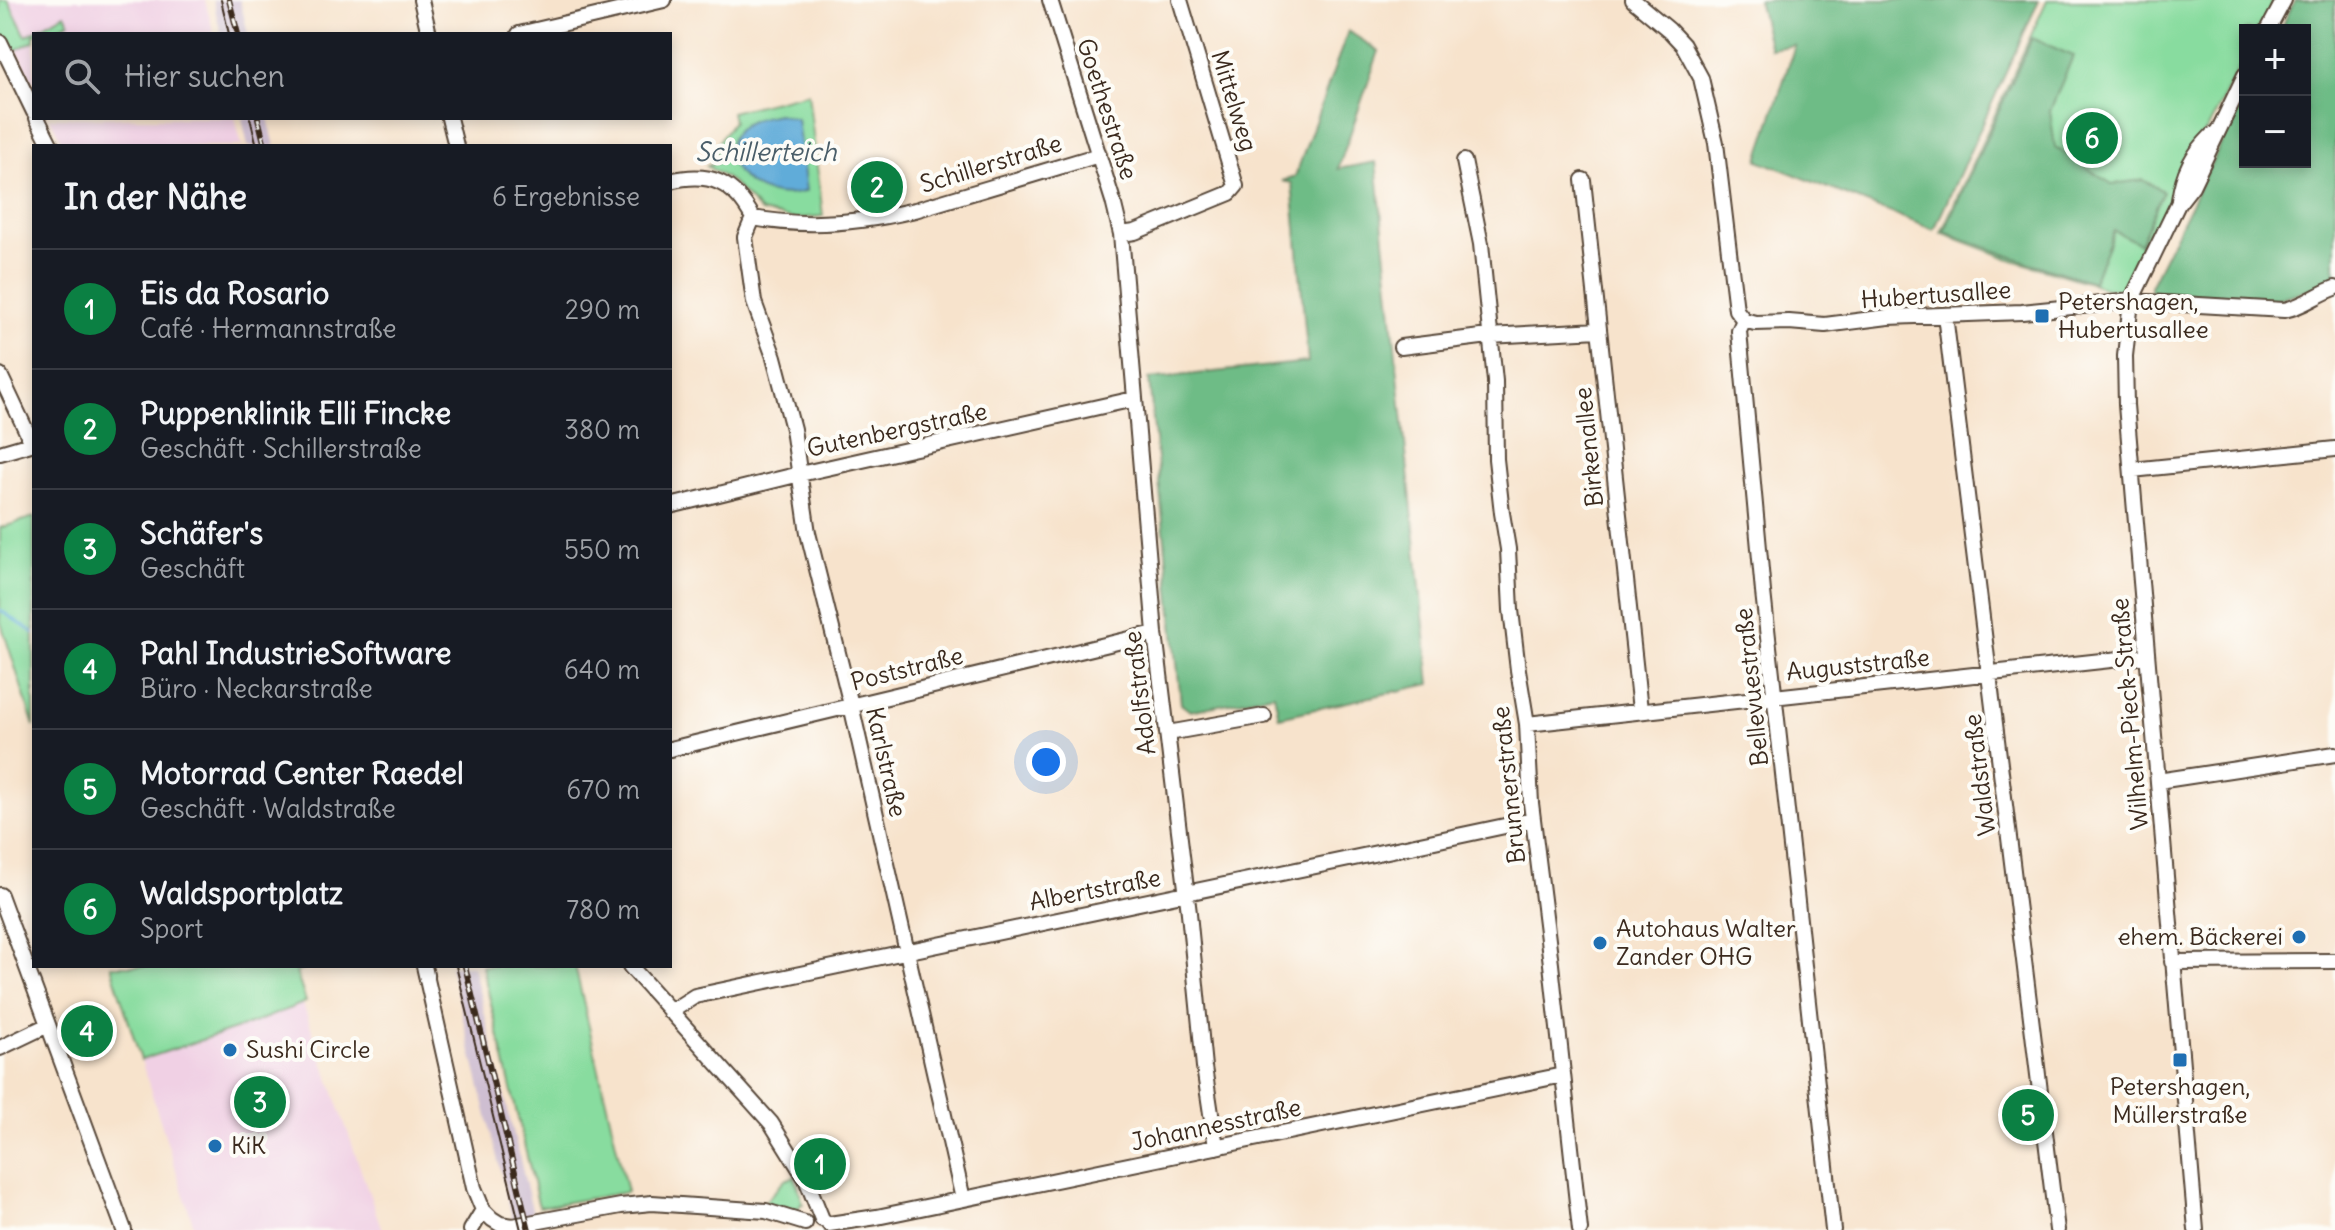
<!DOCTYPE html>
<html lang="de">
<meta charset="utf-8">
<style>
:root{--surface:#171b24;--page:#242831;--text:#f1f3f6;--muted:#9ea1a6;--line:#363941;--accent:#0b8043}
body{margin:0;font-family:Delius,sans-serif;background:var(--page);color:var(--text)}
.controls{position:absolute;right:24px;top:24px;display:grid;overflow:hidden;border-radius:0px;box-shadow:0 4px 12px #0003}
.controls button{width:72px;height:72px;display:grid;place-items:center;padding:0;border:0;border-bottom:2px solid var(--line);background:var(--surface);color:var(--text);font:40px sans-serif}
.you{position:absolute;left:1046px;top:762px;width:28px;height:28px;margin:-20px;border:6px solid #fff;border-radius:50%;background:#1a73e8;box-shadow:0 0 0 12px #1a73e833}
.badge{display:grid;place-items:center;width:52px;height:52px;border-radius:50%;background:var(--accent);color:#fff;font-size:26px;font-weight:700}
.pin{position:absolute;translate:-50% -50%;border:4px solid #fff;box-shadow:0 2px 8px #0006}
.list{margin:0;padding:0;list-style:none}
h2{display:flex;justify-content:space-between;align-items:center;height:104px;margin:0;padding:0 32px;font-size:34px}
h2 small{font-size:26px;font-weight:400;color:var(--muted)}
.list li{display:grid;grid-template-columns:52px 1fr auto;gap:24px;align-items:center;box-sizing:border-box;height:120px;padding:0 32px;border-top:2px solid var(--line)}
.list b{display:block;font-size:30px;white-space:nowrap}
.list p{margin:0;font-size:26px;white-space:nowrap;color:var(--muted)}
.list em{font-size:26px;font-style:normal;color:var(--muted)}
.icon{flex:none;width:44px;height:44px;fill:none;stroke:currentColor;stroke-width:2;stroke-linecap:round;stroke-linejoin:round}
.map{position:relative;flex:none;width:2335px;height:1230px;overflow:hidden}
.search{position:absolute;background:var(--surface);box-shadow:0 4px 12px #0003;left:32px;top:32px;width:640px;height:88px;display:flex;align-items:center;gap:20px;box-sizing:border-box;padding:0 28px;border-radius:0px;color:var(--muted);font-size:30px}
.panel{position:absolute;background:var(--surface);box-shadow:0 4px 12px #0003;left:32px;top:144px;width:640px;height:824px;border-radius:0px}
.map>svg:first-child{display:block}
.built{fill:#f0d0e4}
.industrial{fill:#cebed1}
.green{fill:#88dc9f;stroke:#62835e;stroke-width:2}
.forest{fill:#6ebc86;stroke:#547352;stroke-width:2}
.water{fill:#61acd9;stroke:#4e6b7c;stroke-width:2}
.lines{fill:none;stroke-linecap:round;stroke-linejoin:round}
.stream{stroke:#61acd9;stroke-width:3}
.minor-casing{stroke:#574638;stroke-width:18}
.minor{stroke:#fff;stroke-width:14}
.tram{stroke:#3b2a1e;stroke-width:2}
.rail-casing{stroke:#3b2a1e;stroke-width:6}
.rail{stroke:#fdfcf7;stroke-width:3;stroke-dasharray:9;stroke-linecap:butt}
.poi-dot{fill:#1f6fb2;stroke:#fdfcf7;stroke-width:3}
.labels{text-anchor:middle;stroke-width:8;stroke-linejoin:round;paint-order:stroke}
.street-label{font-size:24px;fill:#3b2a1e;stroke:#fdfcf7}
.poi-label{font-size:24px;fill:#3b2a1e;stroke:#fdfcf7;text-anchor:start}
.water-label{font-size:26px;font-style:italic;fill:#4a5e69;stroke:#fdfcf7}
</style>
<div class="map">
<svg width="2335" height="1230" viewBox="0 0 2335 1230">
<rect width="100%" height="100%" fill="#fdfcf7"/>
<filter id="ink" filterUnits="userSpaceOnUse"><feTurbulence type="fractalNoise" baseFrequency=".0125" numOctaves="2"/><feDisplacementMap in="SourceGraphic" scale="16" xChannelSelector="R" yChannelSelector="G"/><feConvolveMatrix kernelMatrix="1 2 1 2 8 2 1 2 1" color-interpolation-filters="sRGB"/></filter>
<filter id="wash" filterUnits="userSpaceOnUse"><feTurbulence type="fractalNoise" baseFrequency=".006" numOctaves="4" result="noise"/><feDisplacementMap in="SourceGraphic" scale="32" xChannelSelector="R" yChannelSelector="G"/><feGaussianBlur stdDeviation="1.8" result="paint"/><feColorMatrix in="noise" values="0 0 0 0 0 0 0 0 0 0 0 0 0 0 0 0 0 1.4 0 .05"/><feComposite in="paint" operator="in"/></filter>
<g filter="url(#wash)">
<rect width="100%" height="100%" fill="#f7e3cc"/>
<path class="built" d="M0,0H205L214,34H34V84L0,16Z
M50,118H235L242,146H64Z
M303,1004L382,1230H195L141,1060L253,1023Z"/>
<path class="industrial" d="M213,0H240L248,34H221Z
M242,118H268L275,146H248Z
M450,966H473L537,1230H515Z"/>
<path class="green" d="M0,0H8L26,36L65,14L69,22L47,34H34V41L10,53L0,33Z
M2047,0H2274L2259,30H2245V57L2207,130L2191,146L2175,177L2172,198L2125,290L2110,289L2013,260L1941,233Z
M808,93L823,216L793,219L761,212L732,182L707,166L719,162L715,147L733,121L731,112Z
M34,517V726L0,620V528Z
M111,966H313L296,972L306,1002L253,1023L141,1060Z
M482,966H575L627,1192L539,1207Z
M795,1176L803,1204H801L798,1209L763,1204L785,1180Z"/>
<path class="forest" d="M1758,0H2039L1934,230L1758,160L1795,45L1770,49Z
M2295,0H2335V282L2277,299L2237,303L2154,294L2150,291V286L2245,96V162H2305V30H2280Z
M1348,31L1379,51L1338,169L1376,162L1430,684L1279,717L1274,694L1190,711L1181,704L1149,379L1308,362L1292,183L1282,181L1295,177Z
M2032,38L2073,56L2050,111L2055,147L2112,184L2143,180L2163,191L2140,244L2114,231L2093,282L2027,262L1944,232Z"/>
<path class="water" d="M778,114L797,119L806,191C748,211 699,143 753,120C760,117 770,116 778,114Z"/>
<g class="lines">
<path class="stream" d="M0,610L34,633"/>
</g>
</g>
<g filter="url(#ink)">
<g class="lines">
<defs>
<path id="minor" d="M421,0L429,34
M1050,0L1113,201L1121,234L1155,633L1189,913L1204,1067L1216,1147
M1633,0L1669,30L1683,45L1701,78L1716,143L1736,310L1744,320
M2268,30L2284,0
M519,34L664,0
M0,42L34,112
M37,118L51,146
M449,118L456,146
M1464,161L1481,244L1495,381L1496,459L1502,513L1508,549L1511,610L1518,670L1527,724L1531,803L1551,964L1580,1230
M1583,180L1640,710
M670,181C710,171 734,182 753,218C808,228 862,223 915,210L1099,155
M2179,200C2183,172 2192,155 2212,135
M753,218L745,237L754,302L774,357L793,429L808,533L851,705L963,1199
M1121,234L1135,232L1230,193L1236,186L1180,0
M1945,315L2057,1230
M1744,320L1739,331L1763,592L1833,1230
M1744,320L1755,323L1789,322L1825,325L1888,317L2022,312L2131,301L2284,310C2303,307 2317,294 2335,288
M1401,347L1489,336L1599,330
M0,375L32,443
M0,453L34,443
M2132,470L2335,449
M670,506L800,474L1134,399
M1527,724L2147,656
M1168,733L1264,716
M670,749L1155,633
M2158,781L2335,754
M0,895L124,1230
M2172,962L2335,961
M424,966L474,1188L483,1210L492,1219L500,1224L513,1226L621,1206L652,1203L766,1211L805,1223
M630,966L771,1123L806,1179L822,1219
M670,1012L695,996C974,935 1254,880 1533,820
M0,1048L48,1025
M829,1224L877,1217L1563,1075
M471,1230L483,1210
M2196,1230L2126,405L2125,356L2131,301L2178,204L2192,186L2245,75"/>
</defs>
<use href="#minor" class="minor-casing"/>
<use href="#minor" class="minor"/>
<path class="tram" d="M221,0L229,34
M250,118L257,146
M456,966L521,1230"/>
<defs>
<path id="rail" d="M229,0L238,34
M258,118L265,146
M465,966L529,1230"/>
</defs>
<use href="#rail" class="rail-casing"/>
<use href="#rail" class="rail"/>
</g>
</g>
<g class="poi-dot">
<rect x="2034" y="308" width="16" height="16" rx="4"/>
<circle cx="2299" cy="937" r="8"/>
<circle cx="1600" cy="943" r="8"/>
<circle cx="230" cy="1050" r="8"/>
<rect x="2172" y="1052" width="16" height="16" rx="4"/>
<circle cx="215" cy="1146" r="8"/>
</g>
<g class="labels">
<g class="street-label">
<text transform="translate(1234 101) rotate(73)" y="8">Mittelweg</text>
<text transform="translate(1107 109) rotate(72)" y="8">Goethestraße</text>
<text transform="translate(991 164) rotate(-17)" y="8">Schillerstraße</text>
<text transform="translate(1936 295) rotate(-4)" y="8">Hubertusallee</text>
<text transform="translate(897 430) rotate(-12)" y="8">Gutenbergstraße</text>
<text transform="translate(1589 447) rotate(-96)" y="8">Birkenallee</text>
<text transform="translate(1858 665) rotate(-6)" y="8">Auguststraße</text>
<text transform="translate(907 669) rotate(-14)" y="8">Poststraße</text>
<text transform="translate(1752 687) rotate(-96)" y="8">Bellevuestraße</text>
<text transform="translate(1140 693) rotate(-97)" y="8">Adolfstraße</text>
<text transform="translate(2130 714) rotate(-95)" y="8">Wilhelm-Pieck-Straße</text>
<text transform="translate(886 762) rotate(77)" y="8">Karlstraße</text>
<text transform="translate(1980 775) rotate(-97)" y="8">Waldstraße</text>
<text transform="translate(1509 785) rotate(-96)" y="8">Brunnerstraße</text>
<text transform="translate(1095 890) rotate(-11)" y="8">Albertstraße</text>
<text transform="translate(1216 1125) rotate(-12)" y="8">Johannesstraße</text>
</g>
<g class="poi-label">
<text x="2058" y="310">Petershagen,<tspan x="2058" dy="28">Hubertusallee</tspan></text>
<text x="1616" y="937">Autohaus Walter<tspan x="1616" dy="28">Zander OHG</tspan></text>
<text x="2283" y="945" text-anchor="end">ehem. Bäckerei</text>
<text x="246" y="1058">Sushi Circle</text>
<text x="2180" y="1095" text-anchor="middle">Petershagen,<tspan x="2180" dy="28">Müllerstraße</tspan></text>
<text x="231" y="1154">KiK</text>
</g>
<g class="water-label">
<text x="766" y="161">Schillerteich</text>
</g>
</g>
</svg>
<div class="controls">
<button>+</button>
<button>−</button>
</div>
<div class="you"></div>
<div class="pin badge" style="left:820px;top:1164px">1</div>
<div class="pin badge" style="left:877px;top:187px">2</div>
<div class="pin badge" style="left:260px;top:1102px">3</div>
<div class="pin badge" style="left:87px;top:1031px">4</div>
<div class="pin badge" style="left:2028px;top:1115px">5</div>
<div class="pin badge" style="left:2092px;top:138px">6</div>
<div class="search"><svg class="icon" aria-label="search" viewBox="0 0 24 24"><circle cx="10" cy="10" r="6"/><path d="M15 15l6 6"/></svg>Hier suchen</div>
<section class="panel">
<h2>In der Nähe<small>6 Ergebnisse</small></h2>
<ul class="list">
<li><span class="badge">1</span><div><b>Eis da Rosario</b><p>Café · Hermannstraße</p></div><em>290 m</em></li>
<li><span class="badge">2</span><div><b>Puppenklinik Elli Fincke</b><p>Geschäft · Schillerstraße</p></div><em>380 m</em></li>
<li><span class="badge">3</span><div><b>Schäfer's</b><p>Geschäft</p></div><em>550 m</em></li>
<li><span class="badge">4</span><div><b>Pahl IndustrieSoftware</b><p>Büro · Neckarstraße</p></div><em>640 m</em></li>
<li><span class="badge">5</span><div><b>Motorrad Center Raedel</b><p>Geschäft · Waldstraße</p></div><em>670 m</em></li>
<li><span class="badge">6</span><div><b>Waldsportplatz</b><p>Sport</p></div><em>780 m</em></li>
</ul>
</section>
</div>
